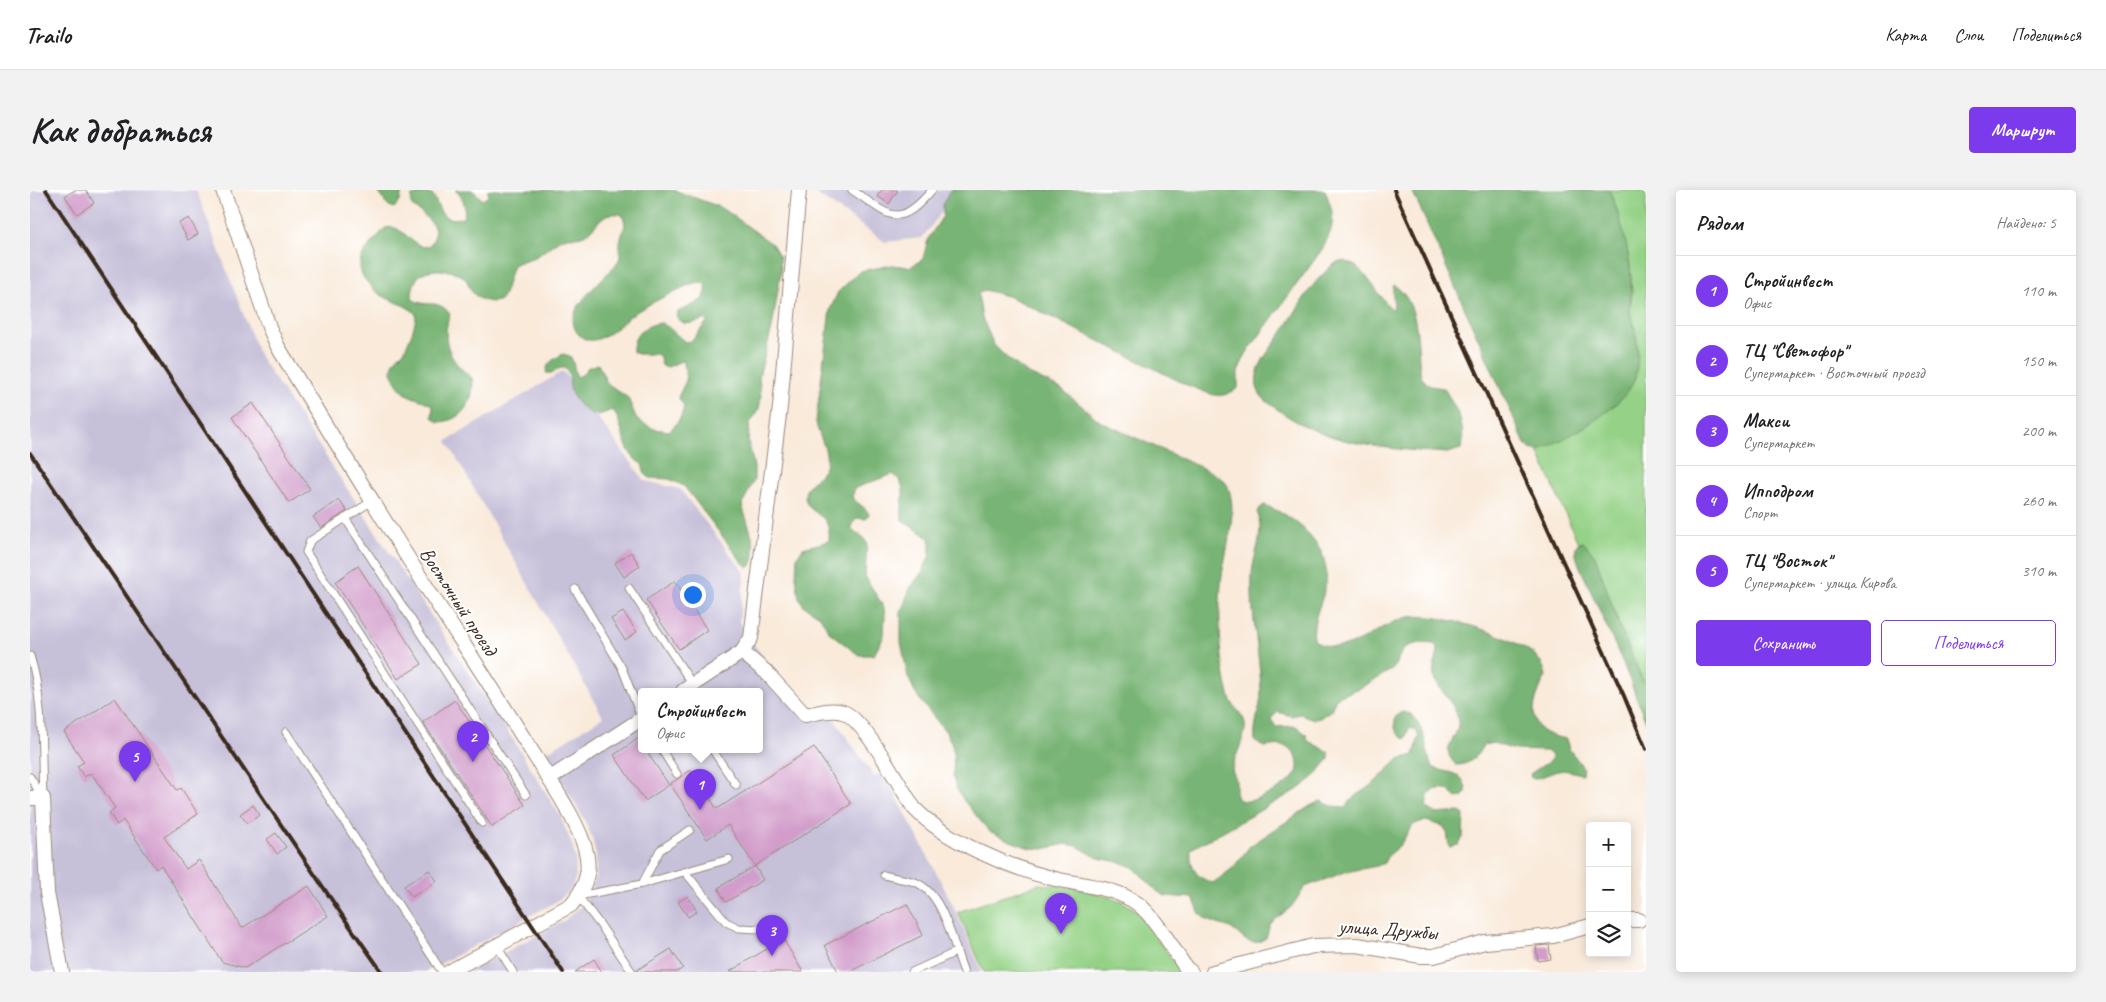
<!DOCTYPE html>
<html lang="ru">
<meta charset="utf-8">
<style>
:root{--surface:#fff;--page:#f2f2f2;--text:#202124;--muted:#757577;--line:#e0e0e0;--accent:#7c3aed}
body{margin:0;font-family:Caveat,sans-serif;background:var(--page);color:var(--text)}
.controls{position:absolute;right:15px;bottom:15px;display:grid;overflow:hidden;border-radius:5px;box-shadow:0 2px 12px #0003}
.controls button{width:45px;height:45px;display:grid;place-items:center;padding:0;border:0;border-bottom:1px solid var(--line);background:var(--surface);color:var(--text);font:25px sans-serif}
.you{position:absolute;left:662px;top:404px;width:18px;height:18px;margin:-12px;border:4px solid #fff;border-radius:50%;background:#1a73e8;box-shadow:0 0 0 8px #1a73e833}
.badge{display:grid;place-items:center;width:32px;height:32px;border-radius:50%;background:var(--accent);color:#fff;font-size:16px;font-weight:700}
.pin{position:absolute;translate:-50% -41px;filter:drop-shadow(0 1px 2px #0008)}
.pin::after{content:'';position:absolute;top:26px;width:18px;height:15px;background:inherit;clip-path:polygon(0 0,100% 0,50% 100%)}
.popup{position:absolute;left:608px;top:498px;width:125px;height:65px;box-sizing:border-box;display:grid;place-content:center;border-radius:5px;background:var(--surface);filter:drop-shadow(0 1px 4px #0005);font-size:16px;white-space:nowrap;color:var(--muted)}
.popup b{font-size:19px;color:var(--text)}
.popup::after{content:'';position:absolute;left:50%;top:100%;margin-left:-10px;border:10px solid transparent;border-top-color:var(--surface)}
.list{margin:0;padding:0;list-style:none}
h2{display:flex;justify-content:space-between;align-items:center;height:65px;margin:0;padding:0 20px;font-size:21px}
h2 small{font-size:16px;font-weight:400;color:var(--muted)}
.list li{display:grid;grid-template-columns:32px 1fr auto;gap:15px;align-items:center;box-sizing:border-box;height:70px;padding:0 20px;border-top:1px solid var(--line)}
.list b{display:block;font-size:19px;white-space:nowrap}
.list p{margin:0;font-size:16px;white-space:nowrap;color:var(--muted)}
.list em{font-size:16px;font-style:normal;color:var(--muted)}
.actions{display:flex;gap:10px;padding:15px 20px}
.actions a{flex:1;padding:11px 0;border:1px solid var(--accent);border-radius:5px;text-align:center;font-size:18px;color:var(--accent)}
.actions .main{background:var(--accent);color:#fff}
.icon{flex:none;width:28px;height:28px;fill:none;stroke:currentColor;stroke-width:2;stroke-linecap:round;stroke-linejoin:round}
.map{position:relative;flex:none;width:1616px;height:782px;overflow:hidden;border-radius:5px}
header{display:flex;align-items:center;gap:30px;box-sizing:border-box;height:70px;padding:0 25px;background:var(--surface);border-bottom:1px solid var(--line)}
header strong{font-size:24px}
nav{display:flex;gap:28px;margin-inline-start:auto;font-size:18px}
.intro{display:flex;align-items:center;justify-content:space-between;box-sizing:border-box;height:120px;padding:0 30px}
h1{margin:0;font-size:35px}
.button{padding:12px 22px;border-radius:5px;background:var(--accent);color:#fff;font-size:18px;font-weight:700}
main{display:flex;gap:30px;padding:0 30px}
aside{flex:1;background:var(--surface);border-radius:5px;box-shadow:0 2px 12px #0003}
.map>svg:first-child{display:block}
.industrial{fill:#c6c0d9;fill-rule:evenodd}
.green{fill:#95d287;stroke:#687e52}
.forest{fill:#78b474;stroke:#5a6f49}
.building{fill:#d29dcb}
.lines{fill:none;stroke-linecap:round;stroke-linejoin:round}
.lane-casing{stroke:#9a8a7c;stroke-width:9}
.street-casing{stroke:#9a8a7c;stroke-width:16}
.lane{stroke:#fff;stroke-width:7}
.street{stroke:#fff;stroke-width:14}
.rail{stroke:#3b2a1e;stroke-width:4}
.labels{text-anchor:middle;stroke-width:4;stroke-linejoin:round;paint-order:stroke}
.street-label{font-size:20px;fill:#3b2a1e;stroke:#fff}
</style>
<header>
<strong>Trailo</strong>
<nav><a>Карта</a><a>Слои</a><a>Поделиться</a></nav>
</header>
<div class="intro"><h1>Как добраться</h1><a class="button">Маршрут</a></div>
<main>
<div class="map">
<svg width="1616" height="782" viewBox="0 0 1616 782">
<rect width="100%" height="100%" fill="#fff"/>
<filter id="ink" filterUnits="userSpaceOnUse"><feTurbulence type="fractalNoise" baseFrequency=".02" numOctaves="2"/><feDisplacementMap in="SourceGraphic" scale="10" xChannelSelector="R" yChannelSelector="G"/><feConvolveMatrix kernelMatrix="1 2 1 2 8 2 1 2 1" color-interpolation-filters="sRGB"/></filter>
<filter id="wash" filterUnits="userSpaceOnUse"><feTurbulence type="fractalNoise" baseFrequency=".0096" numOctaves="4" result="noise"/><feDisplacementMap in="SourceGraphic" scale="20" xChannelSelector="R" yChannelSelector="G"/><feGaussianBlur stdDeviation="1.12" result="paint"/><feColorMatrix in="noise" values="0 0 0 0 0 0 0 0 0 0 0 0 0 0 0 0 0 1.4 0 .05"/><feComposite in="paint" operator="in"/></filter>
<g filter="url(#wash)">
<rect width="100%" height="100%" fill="#f9eada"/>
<path class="industrial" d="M0,0H166L229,165L489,559L529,624L542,654L546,670V687L540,701L524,713L395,782H0Z
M781,0H928L892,48L855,52Z
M533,181L615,291L650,299L715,383L709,432L727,459L784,527L804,529L844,586L854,582L922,713L952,782H438L535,730L552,715L559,705L566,686V666L562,647L554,629L515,563L573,527L417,251ZM611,501H729V559H611Z"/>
<path class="green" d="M1579,0H1616V498L1590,438L1565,366L1553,352L1548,353L1508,261L1552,238L1577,221L1605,138L1600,123L1602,104L1600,75L1587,20Z
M1009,694L1043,697L1090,710L1106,720L1151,782H954L928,722Z"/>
<path class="forest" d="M347,0H372L370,12L364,18L357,15Z
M425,0H442L453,10L459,5L457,0H644L687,16L701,24L742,54L750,67L751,81L742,138L729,186L731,207L729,219L720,233L718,249L724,277V290L712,315C717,334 730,357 721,376L717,377L712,372L654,296L639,289L620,288L615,284L612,274C591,263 595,237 583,220C578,221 576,223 571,224C559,228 545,212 541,201C538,191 543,188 535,178H530L523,183H516C517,172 524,169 533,164L540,166C545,173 543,179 547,187L552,185L557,178L568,174L577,193L598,208L607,230L624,239L639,241C647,234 652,227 654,216L648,207L656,191L654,171C646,171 642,178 634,177L631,174L630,167L627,164H608L603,162C602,144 615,135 631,133L638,137L655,152L661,151L677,132L674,129C665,133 654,137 647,128L648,122C661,115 679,112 676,94C673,93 668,92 665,93C659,93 610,119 603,124C590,133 563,166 546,141C543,135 542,129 545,123C549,111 570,91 579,82C582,78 587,75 589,70C592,63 588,55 591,48C594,37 598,34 591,24C568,22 571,34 556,44C548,49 542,45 534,48C523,52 515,62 505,67C498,70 490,71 483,75C480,82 475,107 470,110C463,114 450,111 445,105C440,101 439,93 435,88C425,79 397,76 388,87C383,94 382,102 382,109C397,119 407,107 420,124C410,151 420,172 442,188C446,210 432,232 408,232L402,227L403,216C394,209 383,209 375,203C365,194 357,181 366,169C368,166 372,164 374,161C379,151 386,135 386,124C377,115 366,113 355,107C348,104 343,99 338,93C318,71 340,56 355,38C357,38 360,37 362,37C376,39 394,72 404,48C410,34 390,23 381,15L382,6L392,3L403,5C412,23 410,31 433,28C437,17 434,8 425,0Z
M920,0H1295C1305,27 1306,32 1293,58L1216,164L1208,181V198C1188,212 1180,203 1159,196L981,107L954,100L948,104L952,128L964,155L976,167L997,183L1031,199L1071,232L1181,282C1185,285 1193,289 1196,293C1211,320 1193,366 1191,394C1188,428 1190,475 1200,508C1203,518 1213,523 1215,533C1217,548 1204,565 1202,580L1206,589V607C1208,609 1210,610 1213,611C1227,613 1261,595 1267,582C1269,577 1268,571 1266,566C1260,553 1247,555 1235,557L1225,551C1223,534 1231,519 1231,502C1230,463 1220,424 1222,384C1224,361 1235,346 1227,321L1234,315C1269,328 1304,358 1295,398C1291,416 1281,431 1284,450C1319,473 1346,433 1379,427C1409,422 1484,446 1506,466C1511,472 1515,479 1516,486C1508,501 1497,524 1510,539C1516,545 1528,547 1536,549L1539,559L1553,577L1552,584C1544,583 1538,579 1528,581C1519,583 1510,589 1501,588L1500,584L1521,570L1522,566L1517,561L1485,560L1463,553L1453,555C1447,567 1440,575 1426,575C1407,556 1430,550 1428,530C1426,513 1407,499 1404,486C1402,476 1408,469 1408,459L1404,454L1390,453L1378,456L1372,461L1363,479L1332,497L1306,508L1301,520L1290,528L1284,529L1270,524L1261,526L1248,522L1241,529L1246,537L1266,536L1276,544L1278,551L1299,562V569L1283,588L1267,600L1161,659C1160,678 1165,687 1183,693L1203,678L1220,656L1280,616L1291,611L1302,616L1315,617L1326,605L1341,596L1369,569L1384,565L1389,546L1386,540L1379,538L1375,549C1365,545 1363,536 1366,526L1372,522L1381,524L1392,539L1401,576C1416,585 1436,579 1436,603L1432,607L1427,608C1417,599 1417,597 1403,600L1398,606L1396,617L1407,624L1430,622L1434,625L1433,647L1429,655L1419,657L1417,642L1413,636L1396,631L1390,632L1383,635L1370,655L1357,667L1354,673L1347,676L1315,682L1275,697L1262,716L1240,734L1236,748C1217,761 1212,743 1198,737C1189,734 1179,733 1172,726C1168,722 1166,714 1163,708L1135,706L1127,701L1103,677L1089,672L1068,668L1047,656L1036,654L1013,659L1000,658L983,652L959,641L935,612L926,598L923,586L924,563L921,552L916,542L887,506L878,487L871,452V422L880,398L893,381L900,365V349C891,341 881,337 872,330C870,312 880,296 863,284L825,298L822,307C827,314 835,316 839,324L836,329L827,328L822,334V340L832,346L837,353L835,386L854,418L855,425L854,446L844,465H829L822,460L799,442L790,426L774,416L769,408L766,386L767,367L773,358L799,351C802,318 776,328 775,305C775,294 791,287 795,277C801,261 787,246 786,231L800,120L808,102L830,81L862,75L880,77L893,69L898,49L913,26V15Z
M1382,0H1579C1591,29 1600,61 1601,92C1602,102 1599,113 1600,123C1601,127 1603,132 1604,137C1608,152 1609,168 1606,183C1601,216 1537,248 1508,261L1500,259L1495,254Z
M1309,71C1334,70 1345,105 1363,120C1365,111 1361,103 1364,95C1392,114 1386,158 1391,187L1400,196L1414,198C1426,220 1437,233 1431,259L1418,263C1359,259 1296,256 1247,219C1239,213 1230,208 1227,197C1223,177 1242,157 1252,143C1268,119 1284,86 1309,71Z
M1553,352L1565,366L1590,438L1616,498V532L1593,473L1550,377C1547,369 1543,360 1548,353Z"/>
<g id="blocks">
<path class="building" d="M45,0H56L64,13L47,24L35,6Z
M852,0H868L859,14L847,6Z
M159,28L168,44L158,50L149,33Z
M223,213L280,299L259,313L202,227Z
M309,310L317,321L291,338L283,327Z
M601,362L610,376L594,387L585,373Z
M328,376L392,474L368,489L305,392Z
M645,391L677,440L649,459L616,410Z
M593,422L607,442L595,450L581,429Z
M85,508L147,600L151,598L168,624L134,647L156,679L169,670L212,738L279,696L298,726L215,778L192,772L131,675L126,679L93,630L87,635L79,623L85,618L61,583L54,587L47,576L54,572L34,542Z
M425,510L495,615L462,637L393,532Z
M609,548L611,553V559H615L639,595L615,611L584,565Z
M784,557L821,614L725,676L698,635L677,649L640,594L661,580L687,619Z
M223,615L230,625L217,633L210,624Z
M246,643L256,657L247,664L237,649Z
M725,676L733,690L696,712L688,698Z
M399,680L407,691L382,707L374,696Z
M658,706L667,721L658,727L648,712Z
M877,714L893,745L819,782H808L795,755Z
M753,749L773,782H699Z
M1519,755L1521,769L1508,771L1506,756Z
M641,759L653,778L647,782H607V780Z
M564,769L572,782H545Z"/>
</g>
</g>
<g filter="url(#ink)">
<use href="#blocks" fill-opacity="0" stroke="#9a8a7c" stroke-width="1"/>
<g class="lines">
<defs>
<path id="lane" d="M822,0C860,25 867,41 902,0
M342,311L280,351L276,362L452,633
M315,328L496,605
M599,398L663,495
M545,399L592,478L611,527
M0,466C14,508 11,563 13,608
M256,542L412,782
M631,559L647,584
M682,559L706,595
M0,587L13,608
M655,682L696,732L709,738L750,740
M854,685C864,688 875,689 885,692C914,703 923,755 934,782
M612,694L630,660L660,640
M467,756L483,782
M602,782L571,736L548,706L612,694L699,669
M882,782L926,762"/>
<path id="street" d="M193,0L239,137L248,157C309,258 371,359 436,458C462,498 488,539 513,579C527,602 544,627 553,652C562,677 558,695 541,715L419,782
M712,462L736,482L775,525C787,523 801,518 813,522C834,529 870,597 884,618C915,651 980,678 1025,689C1051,695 1085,697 1108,714C1125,727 1143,759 1156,778L1161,782
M653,501L712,462L721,448L750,217L769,0
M519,589L611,529
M0,608H13L17,703L32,782
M1597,730H1609
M1183,782L1283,756L1327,755L1391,766H1404L1455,752L1523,746L1560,736"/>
</defs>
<use href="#lane" class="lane-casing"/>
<use href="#street" class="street-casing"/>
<use href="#lane" class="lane"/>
<use href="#street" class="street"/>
<path class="rail" d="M16,0L533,782
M1364,0L1594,506L1616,559
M0,263L314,728L352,782"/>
</g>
</g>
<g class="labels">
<g class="street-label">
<text transform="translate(429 411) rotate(57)" y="7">Восточный проезд</text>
<text transform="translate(1358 739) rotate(4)" y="7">улица Дружбы</text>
</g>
</g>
</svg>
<div class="controls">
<button>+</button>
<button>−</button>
<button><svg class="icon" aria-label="layers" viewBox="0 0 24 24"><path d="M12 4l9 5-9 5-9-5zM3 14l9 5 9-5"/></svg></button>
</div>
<div class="you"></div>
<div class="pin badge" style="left:670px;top:620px">1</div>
<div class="popup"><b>Стройинвест</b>Офис</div>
<div class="pin badge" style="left:443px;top:572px">2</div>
<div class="pin badge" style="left:742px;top:766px">3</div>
<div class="pin badge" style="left:1031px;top:744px">4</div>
<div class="pin badge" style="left:105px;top:592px">5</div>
</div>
<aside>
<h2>Рядом<small>Найдено: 5</small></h2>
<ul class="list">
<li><span class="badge">1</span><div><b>Стройинвест</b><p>Офис</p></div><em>110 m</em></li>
<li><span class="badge">2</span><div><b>ТЦ &quot;Светофор&quot;</b><p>Супермаркет · Восточный проезд</p></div><em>150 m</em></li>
<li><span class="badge">3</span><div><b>Макси</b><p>Супермаркет</p></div><em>200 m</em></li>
<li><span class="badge">4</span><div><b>Ипподром</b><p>Спорт</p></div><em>260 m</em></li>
<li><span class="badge">5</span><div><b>ТЦ &quot;Восток&quot;</b><p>Супермаркет · улица Кирова</p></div><em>310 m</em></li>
</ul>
<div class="actions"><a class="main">Сохранить</a><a>Поделиться</a></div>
</aside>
</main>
